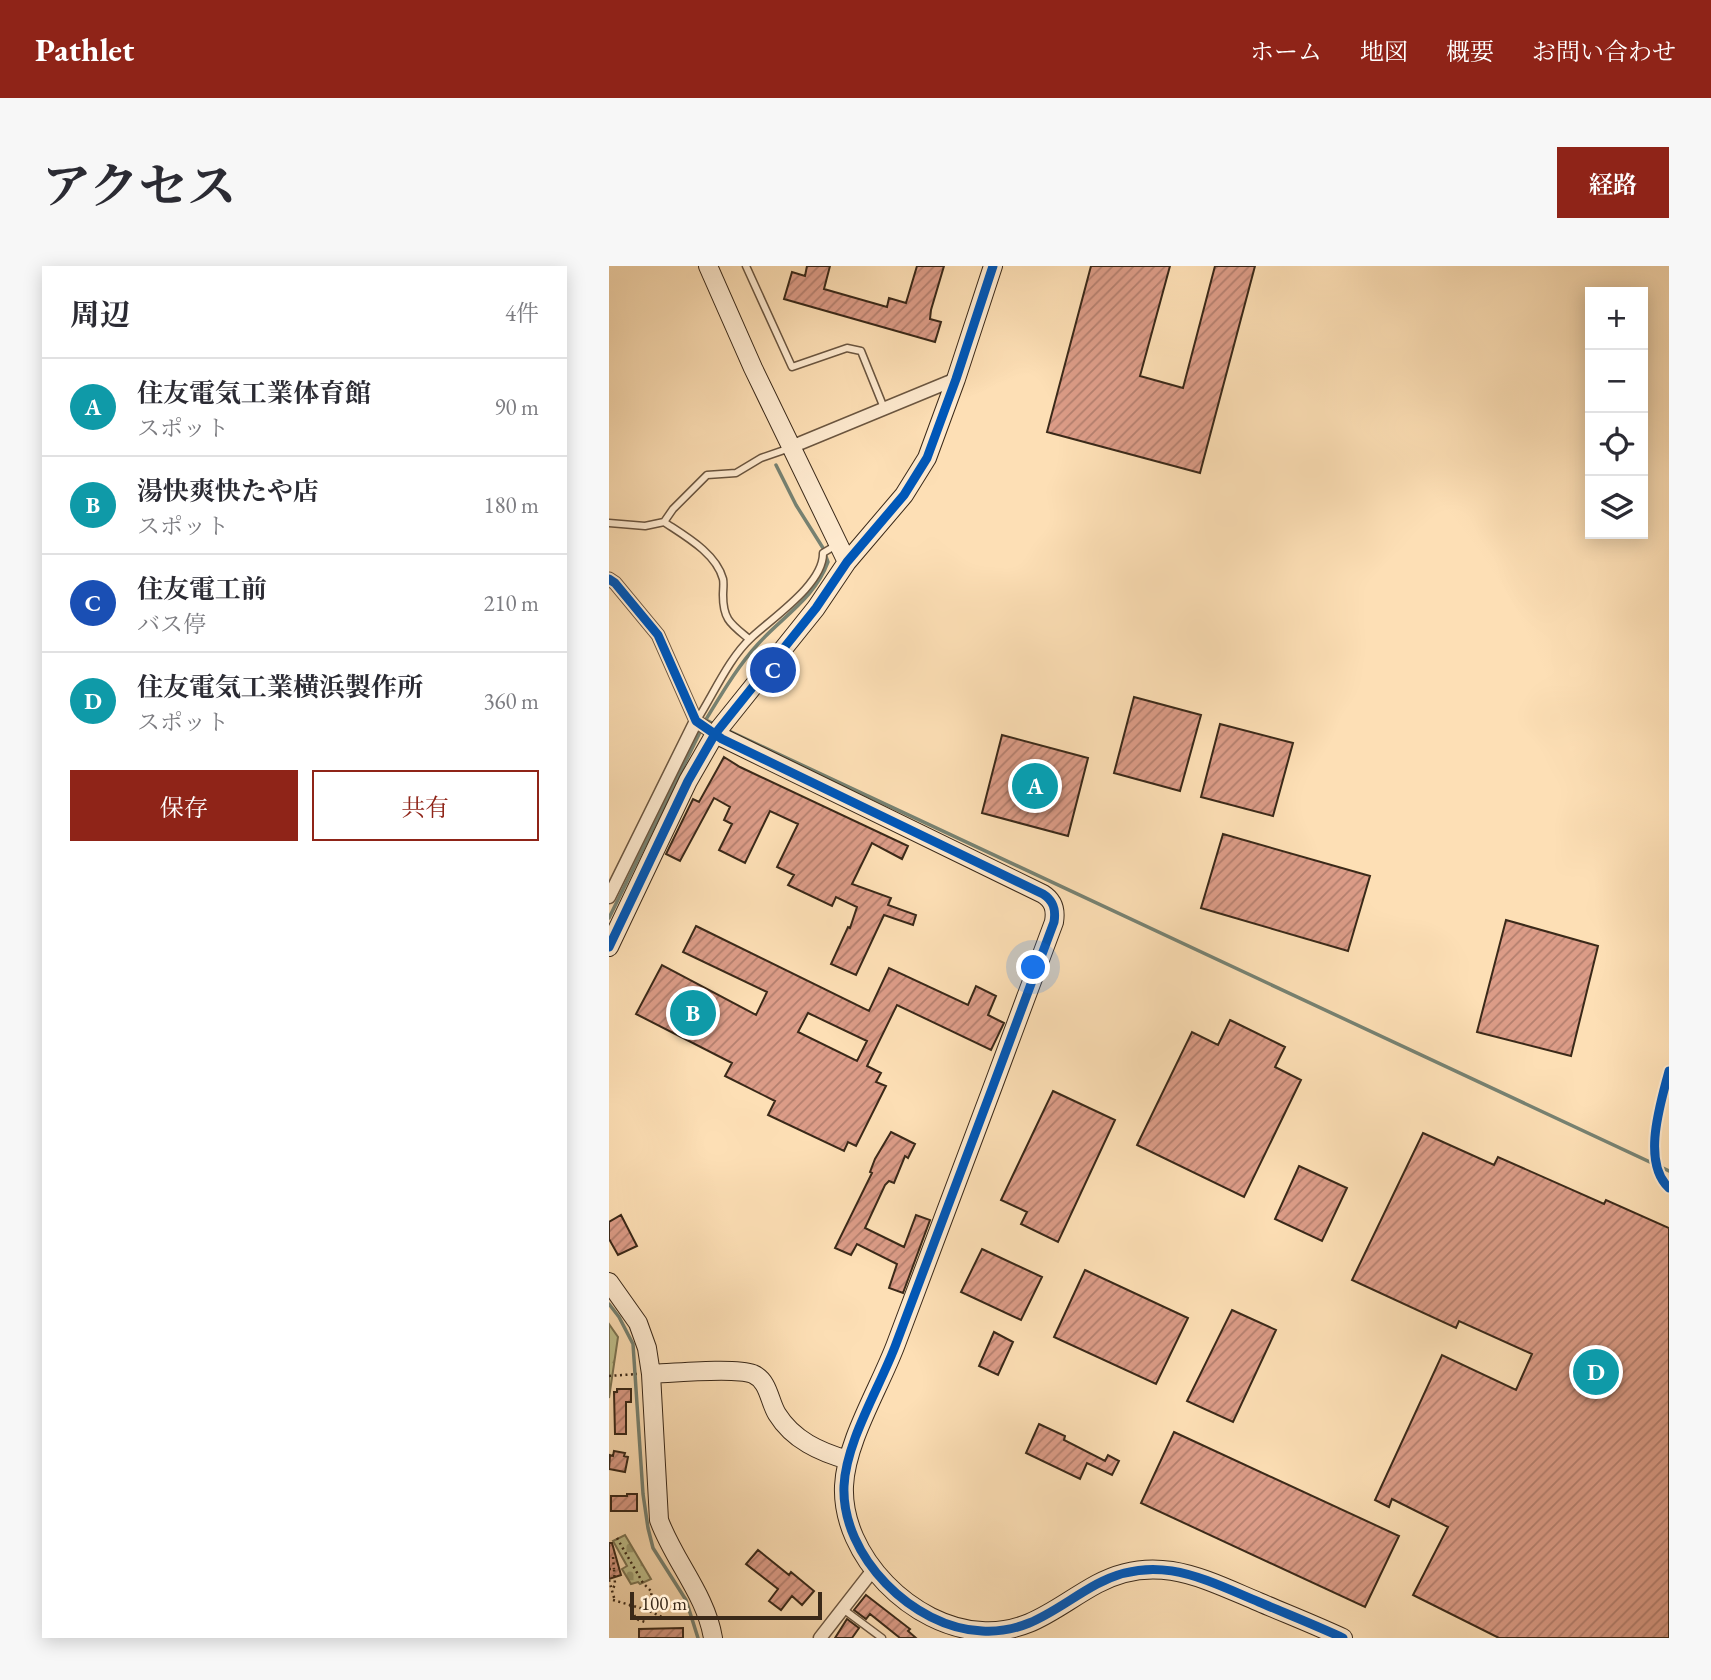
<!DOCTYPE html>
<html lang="ja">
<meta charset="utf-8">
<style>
:root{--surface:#fff;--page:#f7f7f7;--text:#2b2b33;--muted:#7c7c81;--line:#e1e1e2;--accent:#8f2418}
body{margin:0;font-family:"EB Garamond","Noto Serif JP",serif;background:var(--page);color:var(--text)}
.controls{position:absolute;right:21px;top:21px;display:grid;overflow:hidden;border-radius:0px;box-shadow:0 4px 18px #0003}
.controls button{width:63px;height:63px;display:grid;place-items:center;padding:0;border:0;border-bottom:2px solid var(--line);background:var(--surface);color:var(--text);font:35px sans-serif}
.scale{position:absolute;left:21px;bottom:18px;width:192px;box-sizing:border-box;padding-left:7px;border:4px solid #3a2919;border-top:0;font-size:19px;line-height:24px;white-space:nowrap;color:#3a2919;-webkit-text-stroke:5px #feeacf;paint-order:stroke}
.you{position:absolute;left:425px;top:702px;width:24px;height:24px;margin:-18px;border:5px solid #fff;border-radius:50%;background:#1a73e8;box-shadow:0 0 0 10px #1a73e833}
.badge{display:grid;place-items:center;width:46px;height:46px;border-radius:50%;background:var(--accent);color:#fff;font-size:23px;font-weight:700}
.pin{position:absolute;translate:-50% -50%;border:4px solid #fff;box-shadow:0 2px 7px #0006}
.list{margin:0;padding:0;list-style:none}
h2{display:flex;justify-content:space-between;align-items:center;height:91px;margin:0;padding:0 28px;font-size:30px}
h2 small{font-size:23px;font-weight:400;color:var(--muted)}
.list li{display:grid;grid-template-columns:46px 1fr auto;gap:21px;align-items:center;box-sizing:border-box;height:98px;padding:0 28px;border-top:2px solid var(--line)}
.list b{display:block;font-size:26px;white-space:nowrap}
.list p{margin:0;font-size:23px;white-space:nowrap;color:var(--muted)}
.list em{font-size:23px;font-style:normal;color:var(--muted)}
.actions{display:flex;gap:14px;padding:21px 28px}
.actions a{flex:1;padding:16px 0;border:2px solid var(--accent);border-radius:0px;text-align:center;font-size:24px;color:var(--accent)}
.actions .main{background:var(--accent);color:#fff}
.icon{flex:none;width:38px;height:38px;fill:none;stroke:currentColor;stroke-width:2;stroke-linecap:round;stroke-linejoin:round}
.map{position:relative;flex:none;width:1060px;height:1372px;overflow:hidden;border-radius:0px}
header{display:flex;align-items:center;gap:42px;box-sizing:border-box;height:98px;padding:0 35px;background:var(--accent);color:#fff}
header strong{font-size:33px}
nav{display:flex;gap:38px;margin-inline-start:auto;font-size:24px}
.intro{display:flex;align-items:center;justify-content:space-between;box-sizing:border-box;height:168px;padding:0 42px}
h1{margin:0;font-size:49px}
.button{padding:18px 32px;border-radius:0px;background:var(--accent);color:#fff;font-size:24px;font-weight:700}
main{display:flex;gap:42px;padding:0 42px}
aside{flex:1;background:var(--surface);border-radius:0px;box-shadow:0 4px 18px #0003}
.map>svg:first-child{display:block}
.forest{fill:url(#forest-firs);stroke:#7d7553;stroke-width:2}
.cemetery{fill:url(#cemetery-stones);stroke:#7d7553;stroke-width:2}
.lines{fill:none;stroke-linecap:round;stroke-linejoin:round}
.stream{stroke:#778272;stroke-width:3.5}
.building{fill:url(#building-hatch);stroke:#3a2919;stroke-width:2;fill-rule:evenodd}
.lane-casing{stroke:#6b5640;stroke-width:9}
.street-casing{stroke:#6b5640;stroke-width:15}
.secondary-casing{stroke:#3a2919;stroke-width:20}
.path{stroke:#3a2919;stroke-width:2.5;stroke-dasharray:2 3.5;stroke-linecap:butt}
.lane{stroke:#feeacf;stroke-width:6}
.street{stroke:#feeacf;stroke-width:12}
.secondary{stroke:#feeacf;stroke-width:18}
.cycleway-casing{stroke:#feeacf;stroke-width:13}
.cycleway{stroke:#0057b8;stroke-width:9}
</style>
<header>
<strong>Pathlet</strong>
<nav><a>ホーム</a><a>地図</a><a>概要</a><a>お問い合わせ</a></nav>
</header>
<div class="intro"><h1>アクセス</h1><a class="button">経路</a></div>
<main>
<aside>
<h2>周辺<small>4件</small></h2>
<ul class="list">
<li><span class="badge" style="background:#0f9aa8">A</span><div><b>住友電気工業体育館</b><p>スポット</p></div><em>90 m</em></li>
<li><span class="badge" style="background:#0f9aa8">B</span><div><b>湯快爽快たや店</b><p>スポット</p></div><em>180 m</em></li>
<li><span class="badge" style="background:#1a4fb4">C</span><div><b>住友電工前</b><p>バス停</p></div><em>210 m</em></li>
<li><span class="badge" style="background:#0f9aa8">D</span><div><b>住友電気工業横浜製作所</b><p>スポット</p></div><em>360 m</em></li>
</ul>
<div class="actions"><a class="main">保存</a><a>共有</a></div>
</aside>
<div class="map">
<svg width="1060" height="1372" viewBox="0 0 1060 1372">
<defs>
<pattern id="forest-firs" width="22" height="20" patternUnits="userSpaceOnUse" patternTransform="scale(1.75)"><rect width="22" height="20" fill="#c0c18d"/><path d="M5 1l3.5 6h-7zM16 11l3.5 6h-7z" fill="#9d9d72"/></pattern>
<pattern id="cemetery-stones" width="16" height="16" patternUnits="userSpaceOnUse" patternTransform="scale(1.75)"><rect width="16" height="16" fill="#c0c18d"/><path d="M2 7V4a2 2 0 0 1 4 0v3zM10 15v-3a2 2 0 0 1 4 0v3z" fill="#9d9d72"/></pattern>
<pattern id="building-hatch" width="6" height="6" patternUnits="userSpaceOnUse" patternTransform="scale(1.75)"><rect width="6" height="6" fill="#dc9c87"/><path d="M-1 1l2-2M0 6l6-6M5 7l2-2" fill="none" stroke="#b37f6e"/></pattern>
</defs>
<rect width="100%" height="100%" fill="#fddfb5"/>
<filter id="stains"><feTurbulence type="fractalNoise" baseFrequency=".00286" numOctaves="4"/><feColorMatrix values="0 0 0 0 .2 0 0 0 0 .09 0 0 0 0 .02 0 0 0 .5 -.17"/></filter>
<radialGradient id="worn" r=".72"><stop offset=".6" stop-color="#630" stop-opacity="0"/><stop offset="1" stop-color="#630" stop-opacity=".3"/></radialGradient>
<path class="forest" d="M0,1058L9,1071L0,1132Z"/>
<path class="cemetery" d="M16,1269L42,1313L31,1318L29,1316L22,1318L13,1303L18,1300L4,1275Z"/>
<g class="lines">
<path class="stream" d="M97,454L107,459
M96,455C112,429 128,401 149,378C173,351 206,332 219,296L214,282L187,239L167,199
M118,464L1060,905
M0,652L93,462
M0,1038L10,1051L24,1078L34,1228L39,1262L44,1282L77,1334L89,1372"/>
</g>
<path class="building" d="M198,0H221L215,23L278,41L280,32L297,37L308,0H335L322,44L321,53L332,56L326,76L175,33L183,6L196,10Z
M482,0H561L531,110L574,122L606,0H646L591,207L438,166Z
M525,431L592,449L571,525L505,507Z
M611,458L684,477L664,550L592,531Z
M393,469L479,492L459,570L373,547Z
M115,491L131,501L299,580L293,593L263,577L243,618L282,632L279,639L307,649L304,659L275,649L247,709L222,698L239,661L241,662L248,641L227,631L223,640L179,619L185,609L168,601L189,558L161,545L136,597L110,584L123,558L115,554L121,541L105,532L71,595L57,588L84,533L90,536Z
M614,568L761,610L739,685L592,642Z
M897,654L989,680L962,790L868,766Z
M87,660L260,745L280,702L359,739L367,720L387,730L379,749L395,757L382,784L288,739L258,800L272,807L267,816L277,820L247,880L239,876L235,885L159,849L166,835L116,810L123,797L27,748L53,699L147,749L158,726L74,686ZM199,747L258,775L248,795L189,766Z
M621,754L676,781L666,801L692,814L635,931L528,879L583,766L609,779Z
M444,825L506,854L449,976L412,958L418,946L392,934Z
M282,866L306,878L299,892L296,890L285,917L280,915L276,919L256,962L295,981L307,949L321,954L294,1027L280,1022L288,998L248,978L242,989L226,982L263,907L261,906L266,893Z
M814,867L885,899L889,891L995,938L997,934L1060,962V1372H890L804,1329L839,1261L783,1233L780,1241L766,1234L833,1089L907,1124L923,1088L850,1055L847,1062L743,1014Z
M690,900L738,922L713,975L666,953Z
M12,949L28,980L9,989L0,973V956Z
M373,983L433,1011L412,1054L352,1026Z
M476,1004L579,1052L547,1118L445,1071Z
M623,1044L667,1064L624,1156L578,1135Z
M385,1066L404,1076L389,1109L370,1100Z
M8,1123H22V1136H17V1168H6L5,1126H8Z
M430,1158L456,1170L455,1174L496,1195L499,1189L510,1195L503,1209L478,1197L471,1213L417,1187Z
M565,1166L790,1270L756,1341L532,1237Z
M5,1185L16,1187L15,1190L19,1191L16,1206L0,1203L1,1189L4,1190Z
M18,1228H28V1245H2V1230H18Z
M0,1277H3L12,1309L0,1313Z
M149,1284L180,1309L182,1306L205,1325L193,1339L183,1330L172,1344L160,1335L169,1323L137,1298Z
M257,1329L301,1363L299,1365L307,1372H291L261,1348L257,1353L245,1344Z
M238,1353L250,1362L243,1372H226Z
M74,1362V1372H30V1363Z"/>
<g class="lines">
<defs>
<path id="lane" d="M137,0L183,101L238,82L252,85L275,142
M55,256C76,270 107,287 114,313C115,317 114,324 114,329C114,354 122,358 140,373
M0,257L36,260L55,256L64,243L98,209L127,207L152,192L181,182
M88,454C104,429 120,392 142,372C163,352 215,318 214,287L229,278
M234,1343L273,1372"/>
<path id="street" d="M182,181L347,113
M0,313L6,317L49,369L87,455L106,468
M0,631L87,455
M211,1372L264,1304"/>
<path id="secondary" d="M99,0L144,102L238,296
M106,468L434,628C445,635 447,644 445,656C393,797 340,937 287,1078C271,1121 237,1175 235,1220C232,1290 304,1362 373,1365C421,1368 449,1339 488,1318C547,1286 595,1313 650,1336C678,1348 706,1359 734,1372
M0,681L79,515L106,468L207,342L238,296L295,229L318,192L347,113L384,0
M0,1016L29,1057L38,1082L42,1108L50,1254C65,1295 97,1329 104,1372
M42,1108C64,1107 126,1101 144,1108C160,1115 160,1135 168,1148C184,1174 211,1186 239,1194"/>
</defs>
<use href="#lane" class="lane-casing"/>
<use href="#street" class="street-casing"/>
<use href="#secondary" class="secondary-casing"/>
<path class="path" d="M1053,832L1060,819
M0,1110L28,1108
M8,1272L34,1317L43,1326L38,1344
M4,1291L5,1303
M0,1303H5L6,1318L4,1323
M0,1314L6,1335
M4,1334L38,1344L53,1351
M21,1339L27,1353L36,1356"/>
<use href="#lane" class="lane"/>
<use href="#street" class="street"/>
<use href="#secondary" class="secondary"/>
<defs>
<path id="cycleway" d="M0,313L6,317L49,369L87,455L113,473L434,628C445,635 447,644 445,656C393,797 340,937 287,1078C271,1121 237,1175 235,1220C232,1290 304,1362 373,1365C421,1368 449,1339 488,1318C547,1286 595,1313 650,1336C678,1348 706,1359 734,1372
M0,681L79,515L106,468L207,342L238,296L295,229L318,192L347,113L384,0
M1060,805C1052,836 1032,896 1060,922"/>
</defs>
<use href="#cycleway" class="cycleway-casing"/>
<use href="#cycleway" class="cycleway"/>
</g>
<rect width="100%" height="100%" filter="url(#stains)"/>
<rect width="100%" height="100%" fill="url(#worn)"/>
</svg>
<div class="controls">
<button>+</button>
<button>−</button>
<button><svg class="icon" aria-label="locate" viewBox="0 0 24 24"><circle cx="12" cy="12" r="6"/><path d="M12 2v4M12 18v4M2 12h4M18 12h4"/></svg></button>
<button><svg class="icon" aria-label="layers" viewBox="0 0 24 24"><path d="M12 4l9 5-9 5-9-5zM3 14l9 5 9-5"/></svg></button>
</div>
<div class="scale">100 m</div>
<div class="you"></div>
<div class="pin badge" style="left:426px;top:520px;background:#0f9aa8">A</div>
<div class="pin badge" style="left:84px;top:747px;background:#0f9aa8">B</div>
<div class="pin badge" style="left:164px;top:404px;background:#1a4fb4">C</div>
<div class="pin badge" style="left:987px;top:1106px;background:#0f9aa8">D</div>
</div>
</main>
